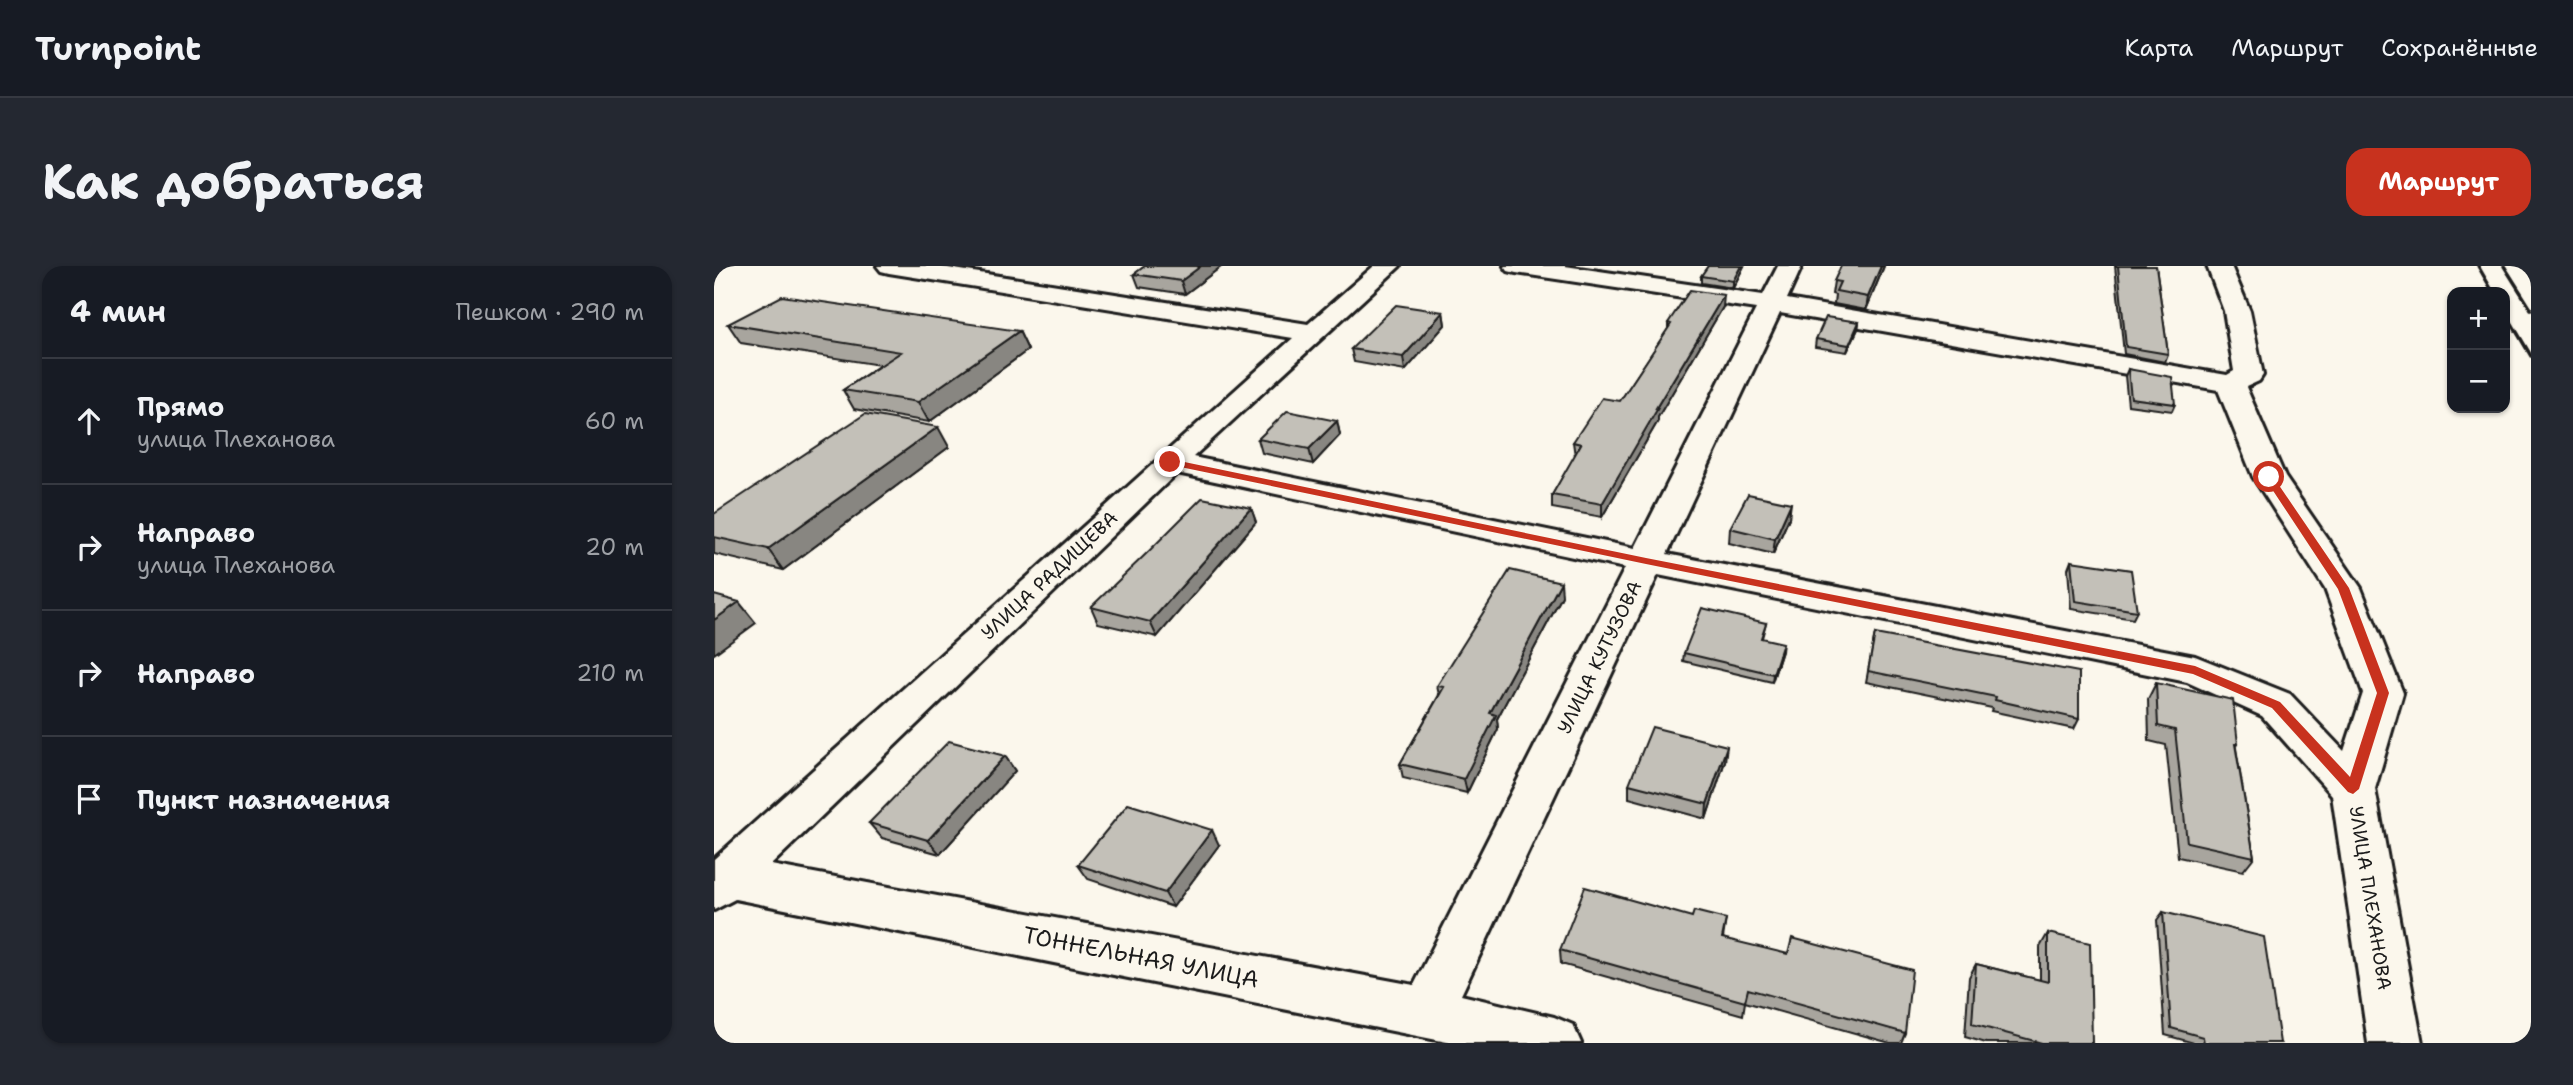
<!DOCTYPE html>
<html lang="ru">
<meta charset="utf-8">
<style>
:root{--surface:#171b24;--page:#242831;--text:#f1f3f6;--muted:#9ea1a6;--line:#363941;--accent:#c8321e}
body{margin:0;font-family:"Shantell Sans",sans-serif;background:var(--page);color:var(--text)}
.controls{position:absolute;right:21px;top:21px;display:grid;overflow:hidden;border-radius:14px;box-shadow:0 2px 5px #0004}
.controls button{width:63px;height:63px;display:grid;place-items:center;padding:0;border:0;border-bottom:2px solid var(--line);background:var(--surface);color:var(--text);font:35px sans-serif}
.stop{position:absolute;width:21px;height:21px;margin:-16px;border:5px solid #c8321e;border-radius:50%;background:#fff}
.stop.end{background:#c8321e;border-color:#fff;box-shadow:0 2px 7px #0008}
.list{margin:0;padding:0;list-style:none}
h2{display:flex;justify-content:space-between;align-items:center;height:91px;margin:0;padding:0 28px;font-size:30px}
h2 small{font-size:23px;font-weight:400;color:var(--muted)}
.list li{display:grid;grid-template-columns:46px 1fr auto;gap:21px;align-items:center;box-sizing:border-box;height:126px;padding:0 28px;border-top:2px solid var(--line)}
.list b{display:block;font-size:26px;white-space:nowrap}
.list p{margin:0;font-size:23px;white-space:nowrap;color:var(--muted)}
.list em{font-size:23px;font-style:normal;color:var(--muted)}
.icon{flex:none;width:38px;height:38px;fill:none;stroke:currentColor;stroke-width:2;stroke-linecap:round;stroke-linejoin:round}
.map{position:relative;flex:none;width:1817px;height:777px;overflow:hidden;border-radius:21px}
header{display:flex;align-items:center;gap:42px;box-sizing:border-box;height:98px;padding:0 35px;background:var(--surface);border-bottom:2px solid var(--line)}
header strong{font-size:33px}
nav{display:flex;gap:38px;margin-inline-start:auto;font-size:24px}
.intro{display:flex;align-items:center;justify-content:space-between;box-sizing:border-box;height:168px;padding:0 42px}
h1{margin:0;font-size:49px}
.button{padding:18px 32px;border-radius:21px;background:var(--accent);color:#fff;font-size:24px;font-weight:700}
main{display:flex;gap:42px;padding:0 42px}
aside{flex:1;background:var(--surface);border-radius:21px;box-shadow:0 2px 5px #0004}
.map>svg:first-child{display:block}
.lines{fill:none;stroke-linecap:round;stroke-linejoin:round}
.minor-casing{stroke:#1c1c1c;stroke-width:6}
.minor{fill:#fbf7ec;fill-rule:evenodd}
.rail{stroke:#1c1c1c;stroke-width:3.5}
.wall{fill:#a8a59e;stroke:#1c1c1c;stroke-width:2}
.shaded-wall{fill:#888681;stroke:#1c1c1c;stroke-width:2}
.building{fill:#c3c0b8;stroke:#1c1c1c;stroke-width:2}
.route{fill:#c8321e}
.labels{text-anchor:middle;stroke-width:5;stroke-linejoin:round;paint-order:stroke}
.street-label{font-size:19px;fill:#1c1c1c;stroke:#fbf7ec}
.near-street-label{font-size:23px;fill:#1c1c1c;stroke:#fbf7ec}
</style>
<header>
<strong>Turnpoint</strong>
<nav><a>Карта</a><a>Маршрут</a><a>Сохранённые</a></nav>
</header>
<div class="intro"><h1>Как добраться</h1><a class="button">Маршрут</a></div>
<main>
<aside>
<h2>4 мин<small>Пешком · 290 m</small></h2>
<ul class="list">
<li><svg class="icon" aria-label="ahead" viewBox="0 0 24 24"><path d="M12 20V5M6 11l6-6 6 6"/></svg><div><b>Прямо</b><p>улица Плеханова</p></div><em>60 m</em></li>
<li><svg class="icon" aria-label="right" viewBox="0 0 24 24"><path d="M7 20v-9h11M14 6l5 5-5 5"/></svg><div><b>Направо</b><p>улица Плеханова</p></div><em>20 m</em></li>
<li><svg class="icon" aria-label="right" viewBox="0 0 24 24"><path d="M7 20v-9h11M14 6l5 5-5 5"/></svg><div><b>Направо</b></div><em>210 m</em></li>
<li><svg class="icon" aria-label="arrive" viewBox="0 0 24 24"><path d="M6 21V4h12l-3 4 3 4H6"/></svg><div><b>Пункт назначения</b></div></li>
</ul>
</aside>
<div class="map">
<svg width="1817" height="777" viewBox="0 0 1817 777">
<rect width="100%" height="100%" fill="#fbf7ec"/>
<filter id="ink" filterUnits="userSpaceOnUse"><feTurbulence type="fractalNoise" baseFrequency=".0143" numOctaves="2"/><feDisplacementMap in="SourceGraphic" scale="14" xChannelSelector="R" yChannelSelector="G"/><feConvolveMatrix kernelMatrix="1 2 1 2 8 2 1 2 1" color-interpolation-filters="sRGB"/></filter>
<g filter="url(#ink)">
<g class="lines">
<defs>
<path id="minor" d="M163,0H221L594,58L660,0H686L479,191L921,282L1042,43L802,7L794,5L790,0H851L1049,29L1064,0H1088L1073,33L1513,109L1520,105L1510,45L1493,0H1517L1536,45L1549,109L1545,115L1532,121L1571,211L1647,322L1689,427L1661,523L1708,777H1654L1618,529L1548,450L1473,416L944,309L747,729L840,751L859,759L867,777H738L21,633L0,644V593L579,72L175,7L167,5ZM1066,47L1504,124L1539,211L1611,323L1649,427L1630,485L1576,428L1481,390L953,288ZM463,207L911,302L700,719L57,599Z"/>
</defs>
<use href="#minor" class="minor-casing"/>
<use href="#minor" class="minor"/>
<path class="rail" d="M1764,0L1779,26
M1790,0L1817,43
M1791,46L1817,90"/>
</g>
<path class="wall" d="M431,0H508L471,28L425,21L420,8Z
M994,0H1030L1019,22L987,17V10Z
M1170,0L1152,44L1120,38L1121,29L1118,28L1120,15Z
M1401,0H1442L1454,88L1451,96L1410,88Z
M1009,41L944,151V155L888,251L838,242V229L861,190L859,176L906,135L954,63V57Z
M729,46L731,59L691,105L640,96L637,83Z
M1145,56L1144,63L1133,86L1101,81L1102,73Z
M14,58L305,65L314,84L215,156L140,143L129,124L166,99L27,77Z
M1414,103L1461,138L1458,145L1414,139L1411,110Z
M623,155L626,169L599,198L548,187L544,173Z
M235,181L69,304L0,288V248Z
M537,242L542,256L443,371L384,357L377,341Z
M1075,252L1059,288L1015,277L1016,262Z
M1357,295L1423,345L1419,353L1357,343L1354,303Z
M848,330L783,453L784,463L753,527L689,512L686,498L725,429L723,420Z
M1052,357L1048,372L1068,385L1058,416L969,395L970,387Z
M1161,368L1365,453L1360,463L1277,445L1278,442L1152,416Z
M1442,417L1524,478L1522,482L1540,591L1529,605L1464,591L1452,479L1435,475L1434,433Z
M291,490L301,505L226,588L168,572L155,557Z
M1011,495L992,553L915,532V518Z
M505,579L459,641L374,613L364,599Z
M1449,646L1566,777H1480L1451,769L1443,654Z
M978,651L1012,653L1009,672L1191,767L1187,777H1176L1031,736L1029,749L847,698L846,684Z
M1334,667L1378,777H1272L1251,771L1255,711L1262,698L1326,714V681Z"/>
<path class="shaded-wall" d="M487,0H508L471,28L467,15Z
M1027,0H1030L1019,22V15Z
M1167,0H1170L1152,44L1154,31Z
M1010,29L1009,41L944,151V155L888,251V238L942,142Z
M729,46L731,59L691,105L689,91Z
M1145,56L1144,63L1133,86L1135,79Z
M305,65L314,84L215,156L204,136Z
M623,155L626,169L599,198L595,183Z
M224,161L235,181L69,304L54,283Z
M1077,237L1075,252L1059,288L1061,273Z
M537,242L542,256L443,371L436,356Z
M847,316L848,330L783,453L784,463L753,527L750,513L776,447Z
M25,336L42,357L0,388V354Z
M1069,377L1068,385L1058,416L1059,408Z
M1013,480L1011,495L992,553L993,538Z
M291,490L301,505L226,588L214,574Z
M498,564L505,579L459,641L451,627Z"/>
<path class="building" d="M431,0H487L467,15L420,8Z
M994,0H1027L1019,15L987,10Z
M1127,0H1167L1154,31L1122,25L1126,16L1120,15Z
M1404,0H1442L1454,88L1412,81Z
M976,24L1010,29L942,142H944L888,238L838,229L867,178L859,176L888,132L906,135L957,58L954,57Z
M68,30L305,65L204,136L129,124L187,86L14,58Z
M682,39L729,46L689,91L637,83Z
M1112,51L1145,56L1135,79L1102,73Z
M1414,103L1458,111L1461,138L1417,132Z
M573,145L623,155L595,183L544,173Z
M151,148L224,161L54,283L0,271V248Z
M1034,228L1077,237L1061,273L1016,262Z
M488,232L537,242L436,356L377,341L434,286Z
M1357,295L1417,304L1423,345L1361,335Z
M796,304L847,316L776,447L782,449L750,513L686,498L730,421L723,420Z
M0,329L25,336L0,354Z
M988,342L1052,357L1047,372L1069,377L1059,408L970,387Z
M1161,368L1365,406V453L1281,434L1282,431L1154,405Z
M1442,417L1519,434L1524,478H1521L1540,591L1473,576L1461,464L1444,460Z
M938,461L1013,480L993,538L915,518Z
M235,475L291,490L214,574L155,557Z
M414,538L498,564L451,627L364,599Z
M871,621L978,651L980,645L1012,653L1008,672L1074,688L1078,672L1198,704L1191,767L1034,723L1031,736L846,684Z
M1449,646L1550,671L1566,777H1490L1489,771L1457,762Z
M1334,667L1376,677L1378,777H1328L1258,758L1262,698L1334,716Z"/>
</g>
<path class="route" d="M456,193L932,292L1481,400L1566,436L1636,511L1663,427L1624,323L1550,211L1555,209H1558L1635,322L1675,427L1645,523L1639,528L1634,526L1558,442L1479,408L932,298L452,198L451,196Z"/>
<g class="labels">
<g class="street-label">
<text transform="translate(335 309) rotate(-43)" y="7">УЛИЦА РАДИЩЕВА</text>
<text transform="translate(885 391) rotate(-64)" y="7">УЛИЦА КУТУЗОВА</text>
<text transform="translate(1657 632) rotate(81)" y="7">УЛИЦА ПЛЕХАНОВА</text>
</g>
<g class="near-street-label">
<text transform="translate(427 691) rotate(11)" y="8">ТОННЕЛЬНАЯ УЛИЦА</text>
</g>
</g>
</svg>
<div class="controls">
<button>+</button>
<button>−</button>
</div>
<div class="stop" style="left:1555px;top:211px"></div>
<div class="stop end" style="left:456px;top:196px"></div>
</div>
</main>
